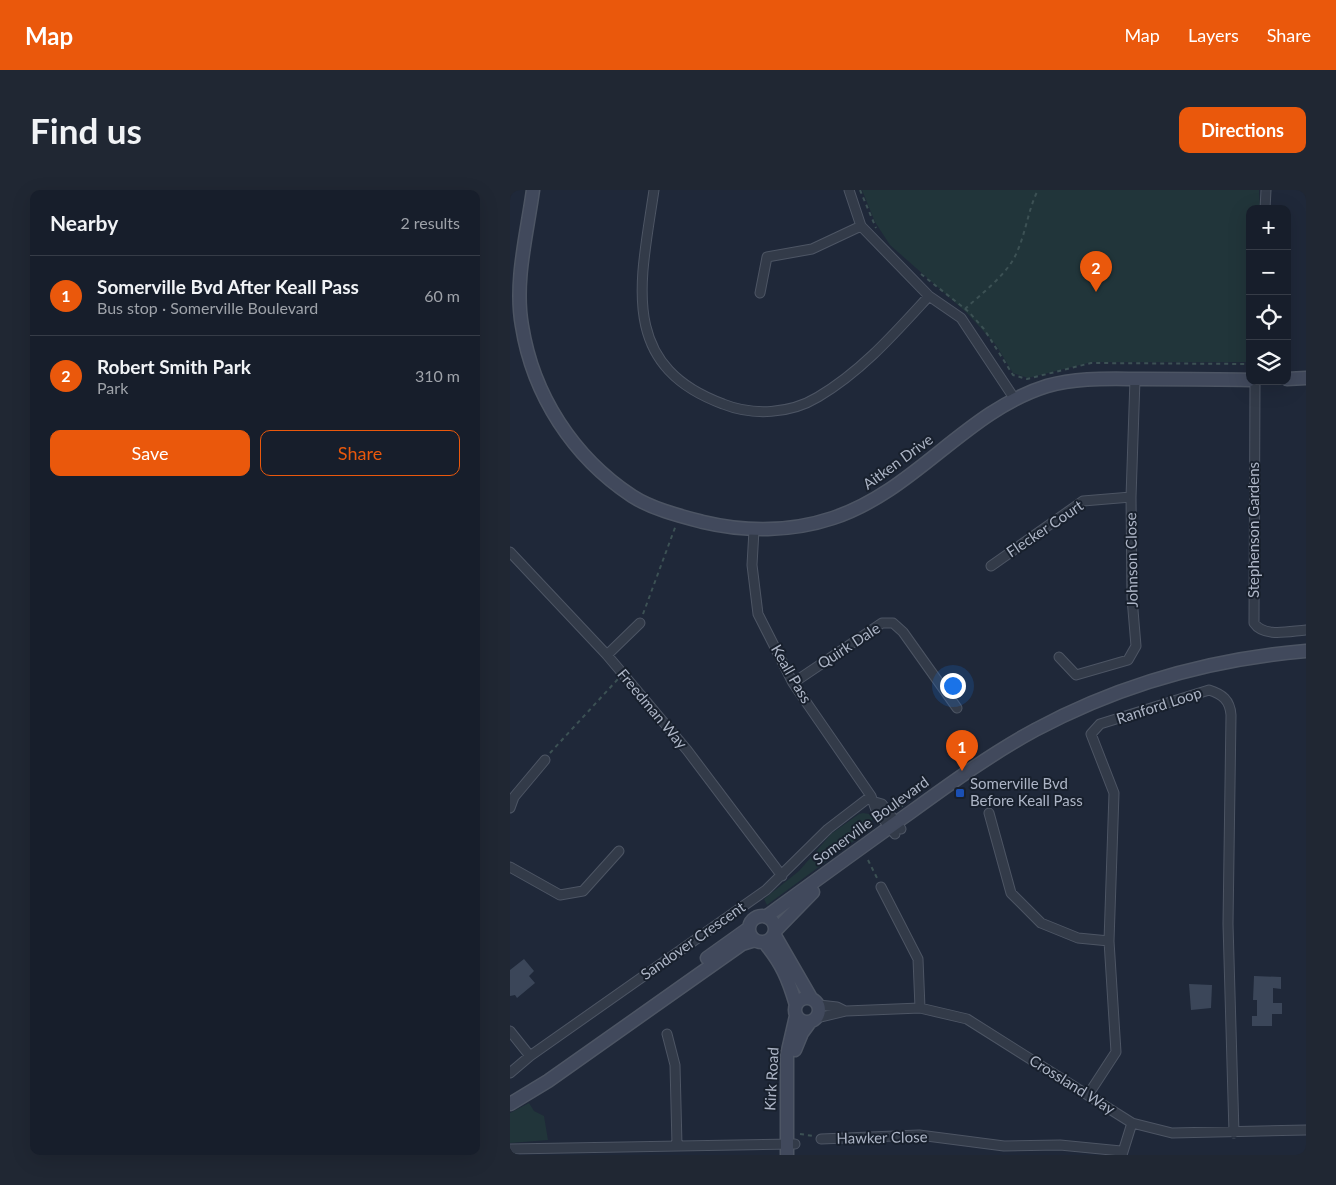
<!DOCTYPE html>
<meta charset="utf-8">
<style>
:root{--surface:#171e2b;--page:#202733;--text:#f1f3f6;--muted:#9ea2a9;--line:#363c47;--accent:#ea580c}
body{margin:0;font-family:Lato,sans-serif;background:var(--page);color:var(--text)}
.controls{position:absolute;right:15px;top:15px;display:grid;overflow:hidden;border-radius:10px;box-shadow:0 5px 20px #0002}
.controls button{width:45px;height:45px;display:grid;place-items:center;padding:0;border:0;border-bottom:1px solid var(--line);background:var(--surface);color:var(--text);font:25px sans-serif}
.you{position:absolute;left:442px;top:495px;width:18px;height:18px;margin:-12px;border:4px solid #fff;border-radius:50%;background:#1a73e8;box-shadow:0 0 0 8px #1a73e833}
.badge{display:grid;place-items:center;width:32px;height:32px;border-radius:50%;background:var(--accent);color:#fff;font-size:16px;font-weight:700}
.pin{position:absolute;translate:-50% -41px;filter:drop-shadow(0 1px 2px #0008)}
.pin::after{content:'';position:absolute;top:26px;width:18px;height:15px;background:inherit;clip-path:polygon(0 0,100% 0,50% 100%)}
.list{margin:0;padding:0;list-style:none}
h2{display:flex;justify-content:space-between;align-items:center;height:65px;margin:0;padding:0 20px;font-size:21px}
h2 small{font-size:16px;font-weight:400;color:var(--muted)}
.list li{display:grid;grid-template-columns:32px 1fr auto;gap:15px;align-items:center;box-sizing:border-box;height:80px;padding:0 20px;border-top:1px solid var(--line)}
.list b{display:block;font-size:19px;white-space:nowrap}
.list p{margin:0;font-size:16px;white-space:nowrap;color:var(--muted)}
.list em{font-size:16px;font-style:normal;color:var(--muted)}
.actions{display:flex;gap:10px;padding:15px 20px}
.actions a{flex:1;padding:11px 0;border:1px solid var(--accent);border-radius:10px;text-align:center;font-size:18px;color:var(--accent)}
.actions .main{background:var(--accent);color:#fff}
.icon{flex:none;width:28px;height:28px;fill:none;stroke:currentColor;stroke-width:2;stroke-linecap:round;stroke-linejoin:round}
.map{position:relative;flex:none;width:796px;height:965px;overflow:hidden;border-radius:10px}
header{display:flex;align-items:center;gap:30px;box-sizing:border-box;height:70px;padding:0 25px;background:var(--accent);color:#fff}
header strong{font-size:24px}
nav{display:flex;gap:28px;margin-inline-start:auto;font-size:18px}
.intro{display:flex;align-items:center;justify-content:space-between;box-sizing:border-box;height:120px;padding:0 30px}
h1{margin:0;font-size:35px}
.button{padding:12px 22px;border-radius:10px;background:var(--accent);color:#fff;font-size:18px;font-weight:700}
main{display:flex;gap:30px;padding:0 30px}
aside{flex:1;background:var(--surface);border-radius:10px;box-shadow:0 5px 20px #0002}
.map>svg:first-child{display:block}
.green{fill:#21353a}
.building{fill:#3b4659}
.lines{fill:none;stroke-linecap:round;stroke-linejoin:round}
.street-casing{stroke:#4d5564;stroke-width:11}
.secondary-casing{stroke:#4d5564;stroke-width:15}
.path{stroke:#3c5154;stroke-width:2;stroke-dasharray:4 4;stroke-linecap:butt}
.street{stroke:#333b49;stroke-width:9}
.secondary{stroke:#41495c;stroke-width:12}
.transit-dot{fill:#1a4fb4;stroke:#18202d;stroke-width:2}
.labels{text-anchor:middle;stroke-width:4;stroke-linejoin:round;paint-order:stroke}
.street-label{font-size:15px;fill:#adb5c6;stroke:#18202d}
.poi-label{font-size:15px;fill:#adb5c6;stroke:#18202d;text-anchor:start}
</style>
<header>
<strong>Map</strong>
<nav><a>Map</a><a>Layers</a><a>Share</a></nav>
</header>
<div class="intro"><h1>Find us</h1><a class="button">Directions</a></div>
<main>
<aside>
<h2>Nearby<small>2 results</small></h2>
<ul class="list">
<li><span class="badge">1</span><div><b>Somerville Bvd After Keall Pass</b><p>Bus stop · Somerville Boulevard</p></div><em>60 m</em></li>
<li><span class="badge">2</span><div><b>Robert Smith Park</b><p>Park</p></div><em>310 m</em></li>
</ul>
<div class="actions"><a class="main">Save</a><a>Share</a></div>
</aside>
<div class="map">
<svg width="796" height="965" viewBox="0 0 796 965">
<rect width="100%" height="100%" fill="#1f2839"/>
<path class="green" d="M352,0H749L750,19H740V172H582L518,188L503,183L486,155L457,123L380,55L365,32Z
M353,623L359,624L363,628L359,640L257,715L254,709L289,681L321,644L349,624Z
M19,913L24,921L34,926L38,950L0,953V923Z"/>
<path class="building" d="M14,769L24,781L19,786L25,793L7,808L5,805L0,806V780Z
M744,786L771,787V799L763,798V813H772V824H762V836H742V826H747V810H743Z
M679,794L702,795L701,818L681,820Z"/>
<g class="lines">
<defs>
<path id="street" d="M144,0C131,90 107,175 213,214C243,226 280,224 308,207C352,181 385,143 419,106
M339,0L351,36L419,106L451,128L504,208
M755,19L756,0
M250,103L257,67L302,59L351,36
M745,191L744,433C754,448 780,441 796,440
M244,340L242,375L248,424L283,493L361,606L366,620L385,644
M0,362L97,465L177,560L272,686
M481,376L573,311L621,307
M97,465L130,433
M549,467L566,485L618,470L626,456L622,408L621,307L625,189
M283,493L372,433H383L393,442L447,518
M365,612L372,614L391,639
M0,618L4,607L35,570
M479,623L501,703L531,733L568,748L599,751
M0,677L50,705L73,701L109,661
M371,697L408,769L410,818
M309,815L327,817L335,821
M307,828L336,821L410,818L457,829L622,933L662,943L796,940
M0,841L20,866L256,700L318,639L361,606
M157,844L165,875L167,955
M0,883L20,866
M578,905L606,862L599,751L604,603L581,544L590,534L699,500C712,504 720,510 721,525L718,734L724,943
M311,949L409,945L494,956L550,955L611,961
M0,959L285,954
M612,965L622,933"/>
<path id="secondary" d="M23,0C17,44 4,92 12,136C23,205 63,267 122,306C142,319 170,326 193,332C235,342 281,342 323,328C405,301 456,221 537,196C568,187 601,189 633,189C669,189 704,189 740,190
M777,189L796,188
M239 739a13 13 0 1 1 26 0a13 13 0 1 1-26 0Z
M257,726C305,691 353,656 401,622C441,593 481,564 525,540C609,495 701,469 796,461
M266,740L303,702
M264,744L301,808
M254,752C272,774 278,788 286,815
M197,768L239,738
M285 820a12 12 0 1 1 24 0a12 12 0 1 1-24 0Z
M285,860L292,843L300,832
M0,914L38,891L232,754L245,750
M277,965V865L286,826"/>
</defs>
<use href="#street" class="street-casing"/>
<use href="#secondary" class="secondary-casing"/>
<path class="path" d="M350,0L366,38
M411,84L459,122L474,139L503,185L517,189L581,173L740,174
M455,119C472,103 498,84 507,62C516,42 518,20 528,0
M133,424L166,335
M40,563L108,489
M383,615L393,616
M358,670L368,690
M290,944L303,946"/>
<use href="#street" class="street"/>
<use href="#secondary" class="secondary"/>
</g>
<rect class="transit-dot" x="445" y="598" width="10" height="10" rx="2.5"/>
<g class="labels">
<g class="street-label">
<text transform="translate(388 272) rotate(-36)" y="5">Aitken Drive</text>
<text transform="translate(535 339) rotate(-34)" y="5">Flecker Court</text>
<text transform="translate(744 340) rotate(-90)" y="5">Stephenson Gardens</text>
<text transform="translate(622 370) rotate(-91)" y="5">Johnson Close</text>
<text transform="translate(339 456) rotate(-33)" y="5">Quirk Dale</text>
<text transform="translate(281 484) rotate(60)" y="5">Keall Pass</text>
<text transform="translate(649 516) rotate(-18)" y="5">Ranford Loop</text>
<text transform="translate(142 519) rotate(50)" y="5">Freedman Way</text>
<text transform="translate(361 631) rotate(-36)" y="5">Somerville Boulevard</text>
<text transform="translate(183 751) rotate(-35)" y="5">Sandover Crescent</text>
<text transform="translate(262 889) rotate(-87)" y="5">Kirk Road</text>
<text transform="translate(562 895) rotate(32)" y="5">Crossland Way</text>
<text transform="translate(372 948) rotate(-1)" y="5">Hawker Close</text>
</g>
<g class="poi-label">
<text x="460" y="599">Somerville Bvd<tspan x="460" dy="17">Before Keall Pass</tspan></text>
</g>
</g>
</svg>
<div class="controls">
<button>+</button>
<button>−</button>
<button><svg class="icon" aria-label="locate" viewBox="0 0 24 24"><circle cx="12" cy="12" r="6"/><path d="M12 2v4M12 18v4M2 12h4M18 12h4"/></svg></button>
<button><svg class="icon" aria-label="layers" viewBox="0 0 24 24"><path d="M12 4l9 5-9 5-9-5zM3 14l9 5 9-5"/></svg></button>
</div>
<div class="you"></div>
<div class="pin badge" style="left:452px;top:581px">1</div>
<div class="pin badge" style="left:586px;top:102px">2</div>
</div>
</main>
